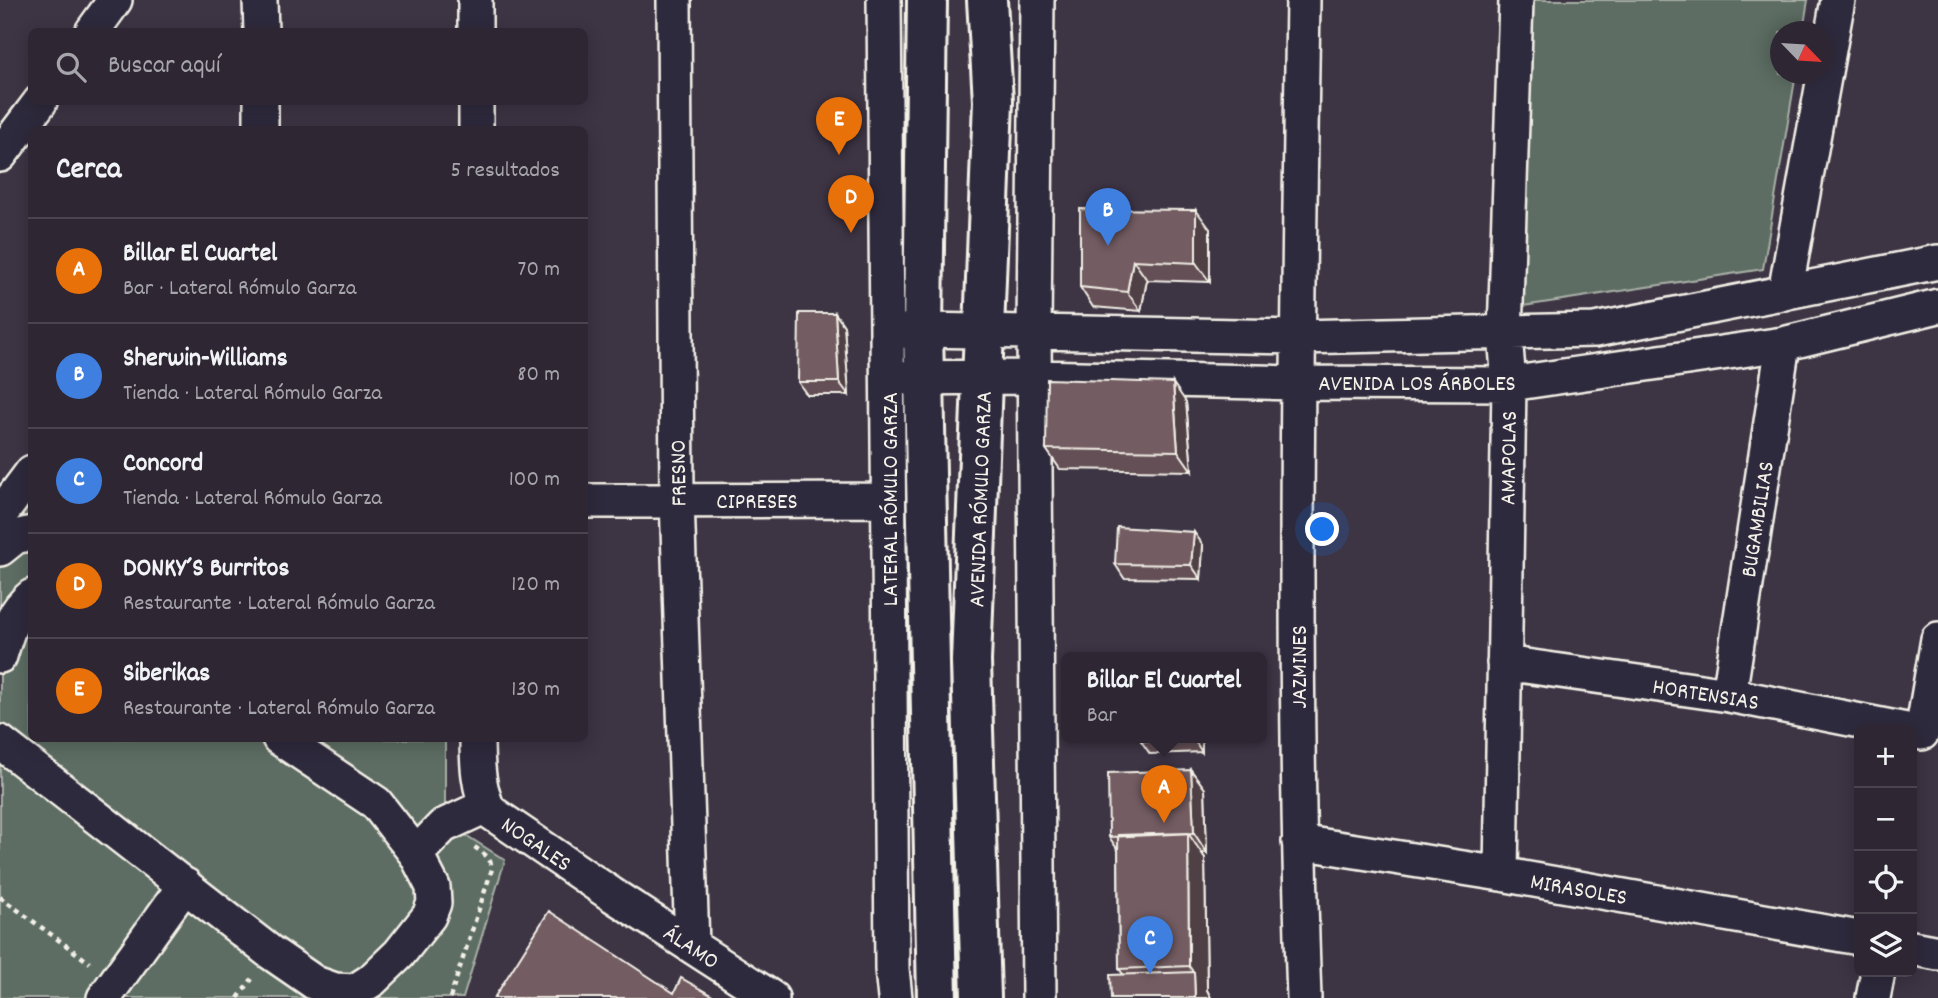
<!DOCTYPE html>
<html lang="es">
<meta charset="utf-8">
<style>
:root{--surface:#2e2733;--page:#362f3b;--text:#f1f3f6;--muted:#a7a5ac;--line:#49444e;--accent:#ff9aa2}
body{margin:0;font-family:Dekko,sans-serif;background:var(--page);color:var(--text)}
.controls{position:absolute;right:21px;bottom:21px;display:grid;overflow:hidden;border-radius:10px;box-shadow:0 4px 18px #0003}
.controls button{width:63px;height:63px;display:grid;place-items:center;padding:0;border:0;border-bottom:2px solid var(--line);background:var(--surface);color:var(--text);font:35px sans-serif}
.compass{position:absolute;left:1770px;top:21px;width:63px;height:63px;border-radius:50%;background:var(--surface);box-shadow:0 4px 18px #0003;rotate:115deg}
.you{position:absolute;left:1323px;top:530px;width:24px;height:24px;margin:-18px;border:5px solid #fff;border-radius:50%;background:#1a73e8;box-shadow:0 0 0 10px #1a73e833}
.badge{display:grid;place-items:center;width:46px;height:46px;border-radius:50%;background:var(--accent);color:#fff;font-size:23px;font-weight:700}
.pin{position:absolute;translate:-50% -58px;filter:drop-shadow(0 2px 4px #0008)}
.pin::after{content:'';position:absolute;top:37px;width:24px;height:21px;background:inherit;clip-path:polygon(0 0,100% 0,50% 100%)}
.popup{position:absolute;left:1061px;top:652px;width:206px;height:91px;box-sizing:border-box;display:grid;place-content:center;border-radius:10px;background:var(--surface);filter:drop-shadow(0 2px 5px #0005);font-size:23px;white-space:nowrap;color:var(--muted)}
.popup b{font-size:26px;color:var(--text)}
.popup::after{content:'';position:absolute;left:50%;top:100%;margin-left:-14px;border:14px solid transparent;border-top-color:var(--surface)}
.list{margin:0;padding:0;list-style:none}
h2{display:flex;justify-content:space-between;align-items:center;height:91px;margin:0;padding:0 28px;font-size:30px}
h2 small{font-size:23px;font-weight:400;color:var(--muted)}
.list li{display:grid;grid-template-columns:46px 1fr auto;gap:21px;align-items:center;box-sizing:border-box;height:105px;padding:0 28px;border-top:2px solid var(--line)}
.list b{display:block;font-size:26px;white-space:nowrap}
.list p{margin:0;font-size:23px;white-space:nowrap;color:var(--muted)}
.list em{font-size:23px;font-style:normal;color:var(--muted)}
.icon{flex:none;width:38px;height:38px;fill:none;stroke:currentColor;stroke-width:2;stroke-linecap:round;stroke-linejoin:round}
.map{position:relative;flex:none;width:1938px;height:998px;overflow:hidden}
.search{position:absolute;background:var(--surface);box-shadow:0 4px 18px #0003;left:28px;top:28px;width:560px;height:77px;display:flex;align-items:center;gap:18px;box-sizing:border-box;padding:0 24px;border-radius:10px;color:var(--muted);font-size:26px}
.panel{position:absolute;background:var(--surface);box-shadow:0 4px 18px #0003;left:28px;top:126px;width:560px;height:616px;border-radius:10px}
.map>svg:first-child{display:block}
.green{fill:#5d6d64;stroke:#a8afa6;stroke-width:2}
.lines{fill:none;stroke-linecap:round;stroke-linejoin:round}
.minor-casing{stroke:#f4f1e8;stroke-width:38}
.major-casing{stroke:#f4f1e8;stroke-width:44}
.path{stroke:#f4f1e8;stroke-width:4.5;stroke-dasharray:5 5;stroke-linecap:butt}
.minor{stroke:#2f2a3d;stroke-width:33}
.major{stroke:#2f2a3d;stroke-width:38}
.wall{fill:#634f54;stroke:#f4f1e8;stroke-width:2}
.shaded-wall{fill:#504045;stroke:#f4f1e8;stroke-width:2}
.building{fill:#735c62;stroke:#f4f1e8;stroke-width:2}
.labels{text-anchor:middle;stroke-width:7;stroke-linejoin:round;paint-order:stroke}
.street-label{font-size:23px;fill:#f4f1e8;stroke:#2f2a3d}
</style>
<div class="map">
<svg width="1938" height="998" viewBox="0 0 1938 998">
<rect width="100%" height="100%" fill="#3d3444"/>
<filter id="ink" filterUnits="userSpaceOnUse"><feTurbulence type="fractalNoise" baseFrequency=".0143" numOctaves="2"/><feDisplacementMap in="SourceGraphic" scale="14" xChannelSelector="R" yChannelSelector="G"/><feConvolveMatrix kernelMatrix="1 2 1 2 8 2 1 2 1" color-interpolation-filters="sRGB"/></filter>
<g filter="url(#ink)">
<path class="green" d="M1527,0H1808L1803,31L1780,32V74H1796L1763,269L1523,306Z
M31,497L32,738L445,739V822L505,860L463,998H0V541Z"/>
<g class="lines">
<defs>
<path id="minor" d="M260,0L261,32
M475,0V32
M674,0L677,499L692,945
M884,0C889,323 889,646 892,969L895,998
M1037,0L1034,333L1039,998
M1303,0C1298,333 1292,666 1304,998
M92,32L115,0
M261,102V130
M476,102V130
M0,155L40,102
M1785,293L1838,0
M889,332L923,330L1298,337L1595,330L1938,262
M889,378L1034,377L1298,383L1509,384L1783,344L1938,306
M584,501L888,500
M0,515L32,472
M0,549L15,537L32,533
M0,656C7,633 12,612 32,596
M1504,663L1729,695L1906,730
M1729,695L1783,344
M1922,733L1938,639
M477,738C477,763 478,788 489,811L611,894L772,998
M0,742L270,952L315,983L335,990L355,991L372,980L399,954L429,916L434,903L433,887L416,854L376,803L279,738
M1299,842L1501,874L1859,938
M416,854L443,826L486,806
M1501,874L1509,384L1505,334L1516,0
M1912,948L1938,953
M104,998L185,885
M1873,998L1878,972"/>
<path id="major" d="M927,0L923,330L937,998
M981,998L971,661L993,101L987,0"/>
</defs>
<use href="#minor" class="minor-casing"/>
<use href="#major" class="major-casing"/>
<path class="path" d="M0,897L90,963
M238,998L252,979
M450,998L492,869C491,857 483,853 473,846"/>
<use href="#minor" class="minor"/>
<use href="#major" class="major"/>
</g>
<path class="wall" d="M1080,209L1210,229V282L1147,280L1141,311L1093,307L1080,287Z
M835,313L844,326L849,395H807L798,382Z
M1186,402L1192,471L1060,469L1046,449Z
M1203,545L1201,579L1124,578L1115,564Z
M1141,737H1202V752L1150,754L1141,741Z
M1191,770L1205,789L1207,853H1202L1205,858L1207,990L1211,998H1111L1123,974L1119,969L1118,850L1109,837Z"/>
<path class="shaded-wall" d="M1196,210L1210,229V282L1196,263Z
M1133,260L1147,280L1141,311L1127,292Z
M835,313L844,326L849,395L839,382Z
M1173,383L1186,402L1192,471L1178,451Z
M1194,532L1203,545L1201,579L1191,565Z
M1192,737H1202V752L1193,738Z
M1191,770L1205,789L1207,853L1194,833Z
M1188,833L1205,858L1207,990L1211,998H1195L1194,973L1189,966Z"/>
<path class="building" d="M1080,209L1196,210V263L1133,260L1127,292L1080,287Z
M799,313H835L839,382H798Z
M1047,379L1173,383L1178,451L1046,449Z
M1117,527L1194,532L1191,565L1115,564Z
M1141,737H1192L1193,738L1141,741Z
M1191,770L1194,833L1109,837L1108,773Z
M1188,833L1189,966L1119,969L1118,835Z
M549,911L674,993L681,978L716,998H494Z
M1194,972L1195,998H1111L1110,975Z"/>
</g>
<g class="labels">
<g class="street-label">
<text x="1417" y="390">AVENIDA LOS ÁRBOLES</text>
<text transform="translate(1507 458) rotate(-89)" y="8">AMAPOLAS</text>
<text transform="translate(677 473) rotate(-91)" y="8">FRESNO</text>
<text transform="translate(889 499) rotate(-90)" y="8">LATERAL RÓMULO GARZA</text>
<text transform="translate(979 499) rotate(-88)" y="8">AVENIDA RÓMULO GARZA</text>
<text x="757" y="508">CIPRESES</text>
<text transform="translate(1756 519) rotate(-81)" y="8">BUGAMBILIAS</text>
<text transform="translate(1298 667) rotate(-90)" y="8">JAZMINES</text>
<text transform="translate(1706 693) rotate(9)" y="8">HORTENSIAS</text>
<text transform="translate(537 843) rotate(34)" y="8">NOGALES</text>
<text transform="translate(1579 888) rotate(10)" y="8">MIRASOLES</text>
<text transform="translate(692 946) rotate(33)" y="8">ÁLAMO</text>
</g>
</g>
</svg>
<div class="controls">
<button>+</button>
<button>−</button>
<button><svg class="icon" aria-label="locate" viewBox="0 0 24 24"><circle cx="12" cy="12" r="6"/><path d="M12 2v4M12 18v4M2 12h4M18 12h4"/></svg></button>
<button><svg class="icon" aria-label="layers" viewBox="0 0 24 24"><path d="M12 4l9 5-9 5-9-5zM3 14l9 5 9-5"/></svg></button>
</div>
<svg class="compass" viewBox="-18 -18 36 36"><path d="M0-13l5 13h-10z" fill="#e53935"/><path d="M0 13l5-13h-10z" fill="#a7a5ac"/></svg>
<div class="you"></div>
<div class="pin badge" style="left:1164px;top:823px;background:#e8710a">A</div>
<div class="popup"><b>Billar El Cuartel</b>Bar</div>
<div class="pin badge" style="left:1108px;top:246px;background:#3f7fe0">B</div>
<div class="pin badge" style="left:1150px;top:974px;background:#3f7fe0">C</div>
<div class="pin badge" style="left:851px;top:233px;background:#e8710a">D</div>
<div class="pin badge" style="left:839px;top:155px;background:#e8710a">E</div>
<div class="search"><svg class="icon" aria-label="search" viewBox="0 0 24 24"><circle cx="10" cy="10" r="6"/><path d="M15 15l6 6"/></svg>Buscar aquí</div>
<section class="panel">
<h2>Cerca<small>5 resultados</small></h2>
<ul class="list">
<li><span class="badge" style="background:#e8710a">A</span><div><b>Billar El Cuartel</b><p>Bar · Lateral Rómulo Garza</p></div><em>70 m</em></li>
<li><span class="badge" style="background:#3f7fe0">B</span><div><b>Sherwin-Williams</b><p>Tienda · Lateral Rómulo Garza</p></div><em>80 m</em></li>
<li><span class="badge" style="background:#3f7fe0">C</span><div><b>Concord</b><p>Tienda · Lateral Rómulo Garza</p></div><em>100 m</em></li>
<li><span class="badge" style="background:#e8710a">D</span><div><b>DONKY´S Burritos</b><p>Restaurante · Lateral Rómulo Garza</p></div><em>120 m</em></li>
<li><span class="badge" style="background:#e8710a">E</span><div><b>Siberikas</b><p>Restaurante · Lateral Rómulo Garza</p></div><em>130 m</em></li>
</ul>
</section>
</div>
